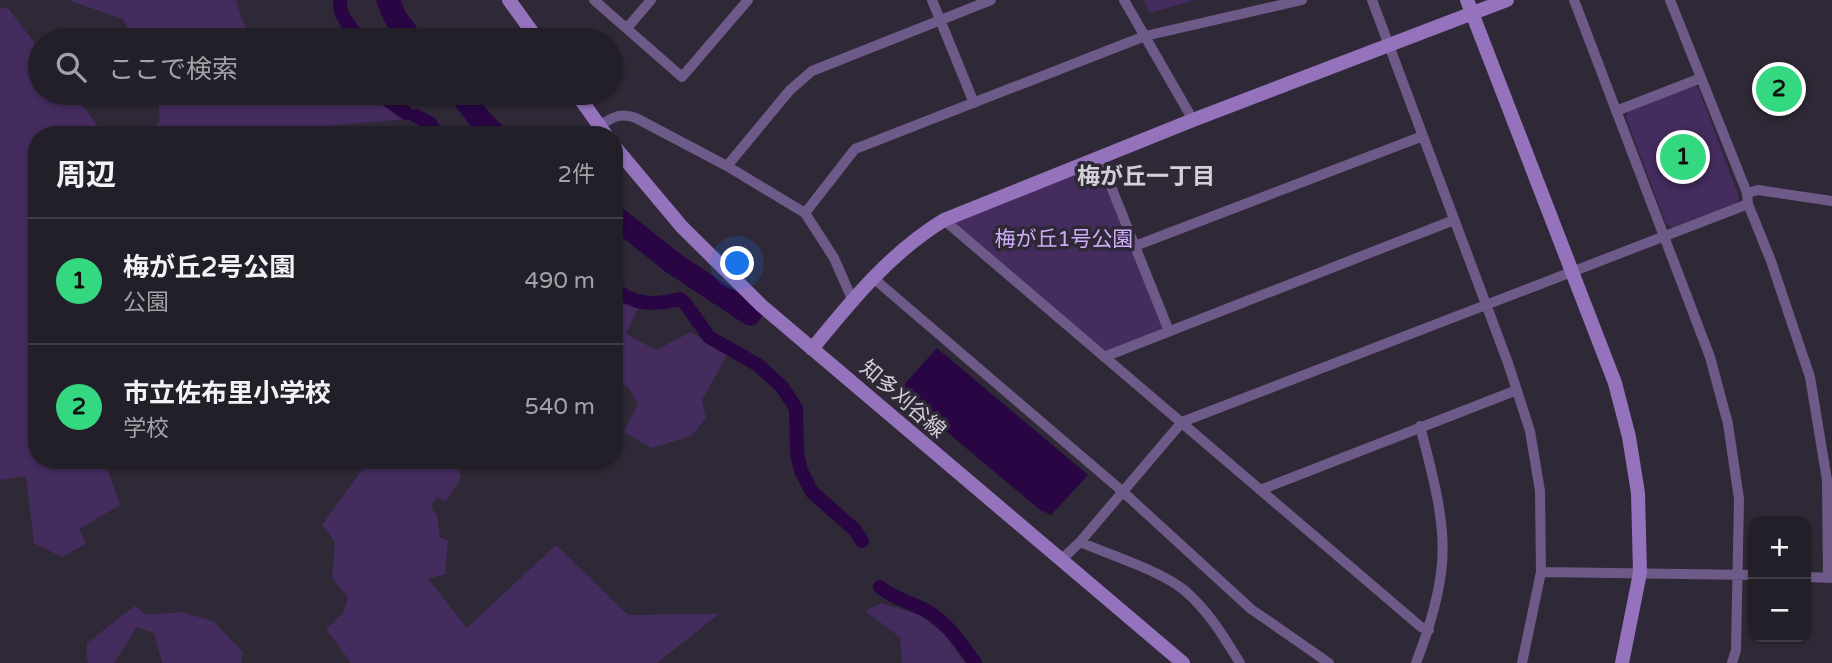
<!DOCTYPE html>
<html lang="ja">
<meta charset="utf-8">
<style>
:root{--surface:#231f29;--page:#2b2731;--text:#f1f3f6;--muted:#a3a2a8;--line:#403d46;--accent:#33d881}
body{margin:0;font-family:"Varela Round","Noto Sans JP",sans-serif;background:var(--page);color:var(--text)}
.controls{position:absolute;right:21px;bottom:21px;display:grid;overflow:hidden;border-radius:14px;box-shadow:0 2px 5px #0004}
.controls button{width:63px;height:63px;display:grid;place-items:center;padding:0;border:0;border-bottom:2px solid var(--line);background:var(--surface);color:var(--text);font:35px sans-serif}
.you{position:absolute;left:738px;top:264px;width:24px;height:24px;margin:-18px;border:5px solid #fff;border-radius:50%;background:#1a73e8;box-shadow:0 0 0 10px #1a73e833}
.badge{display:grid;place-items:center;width:46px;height:46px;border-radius:50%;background:var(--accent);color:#111;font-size:23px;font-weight:700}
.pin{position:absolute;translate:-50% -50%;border:4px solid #fff;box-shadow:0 2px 7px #0006}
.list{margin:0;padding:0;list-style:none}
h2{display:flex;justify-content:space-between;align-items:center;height:91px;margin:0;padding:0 28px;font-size:30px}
h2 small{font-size:23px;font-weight:400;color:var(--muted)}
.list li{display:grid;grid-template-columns:46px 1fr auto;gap:21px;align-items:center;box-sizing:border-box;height:126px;padding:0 28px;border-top:2px solid var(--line)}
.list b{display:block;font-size:26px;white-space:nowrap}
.list p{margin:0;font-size:23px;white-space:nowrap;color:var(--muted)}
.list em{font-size:23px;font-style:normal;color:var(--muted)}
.icon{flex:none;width:38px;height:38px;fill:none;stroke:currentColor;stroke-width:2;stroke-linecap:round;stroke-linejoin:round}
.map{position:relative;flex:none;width:1832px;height:663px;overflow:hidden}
.search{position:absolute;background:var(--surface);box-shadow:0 2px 5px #0004;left:28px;top:28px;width:595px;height:77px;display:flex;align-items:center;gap:18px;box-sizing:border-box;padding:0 24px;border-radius:38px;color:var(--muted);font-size:26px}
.panel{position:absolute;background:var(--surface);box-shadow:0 2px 5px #0004;left:28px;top:126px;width:595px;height:343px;border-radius:28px}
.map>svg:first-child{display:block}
.green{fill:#442c5e}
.water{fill:#290544}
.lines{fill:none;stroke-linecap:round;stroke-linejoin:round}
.canal{stroke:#290544;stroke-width:14}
.river{stroke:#290544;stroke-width:23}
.street{stroke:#6e5a88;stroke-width:10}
.secondary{stroke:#9472bc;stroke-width:14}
.labels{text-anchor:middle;stroke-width:7;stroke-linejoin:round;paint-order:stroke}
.park-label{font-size:21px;fill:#cfadf9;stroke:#2f2937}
.street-label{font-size:21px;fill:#d4d0d9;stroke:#2f2937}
.neighbourhood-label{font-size:23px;font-weight:bold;fill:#d4d0d9;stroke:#2f2937}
</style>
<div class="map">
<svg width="1832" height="663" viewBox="0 0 1832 663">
<rect width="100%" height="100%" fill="#2f2937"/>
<path class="green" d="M68,0H236L241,18L253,40H133L123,19Z
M1143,0H1196L1150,13Z
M7,7L40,50V93H73L102,131L112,135H37V460H108L106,465L120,505L79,529L86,544L62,557L34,543L26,476L0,480V9Z
M1692,86L1698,87L1739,197L1737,203L1672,227L1666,224L1626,117L1628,111Z
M157,93H375L382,102L406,119L325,126L313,135H151L160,120Z
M1100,159L1169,331L1104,357L944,220Z
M614,291L619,296L639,306L626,334L656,350L691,332L727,355L702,400L706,418L691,436L652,448L624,432L638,404L628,386L614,382Z
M369,460H457L461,478L446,501L437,497L431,507L437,516L440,537L448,541L445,574L428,579L467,628L556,545L628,615L719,614L657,663H351L326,629L344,612L348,597L332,578L335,542L322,525Z
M881,603L920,615L944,634L965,663H902L900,637L865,611Z
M135,606L146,615L181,612L213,621L243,652L241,663H162L154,633L137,627L114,663H89L87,658V643Z"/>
<path class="water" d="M937,348L1088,475L1051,515L1039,509L911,402L904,385Z"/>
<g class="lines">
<path class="canal" d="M340,0C339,21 352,23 358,40
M378,93L406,113
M416,116L430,123L437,135
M614,288C634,306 656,305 680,299L685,303L709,337L758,365L782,387L796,408L797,453L801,471L812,492L855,530L862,541
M880,587C894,599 910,602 925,610C946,621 962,644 975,663"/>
<path class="river" d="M388,0L395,17L412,40
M460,93L482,122L496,135
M614,216L673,263L750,314"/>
<path class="street" d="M594,0L682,77L748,0
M932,0L974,103
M1124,0L1193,120
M1372,0L1508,363L1530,431L1540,491L1541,572L1522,663
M1574,0L1710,357L1728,424L1739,499L1736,650L1732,663
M1670,0L1747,193L1748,204L1771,261L1810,377L1827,480L1828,578
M627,28L651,0
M1616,111L1701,78
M599,126C613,117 620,112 636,118L727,166L805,213L834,258L852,299
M1100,159L1169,331
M727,166L790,90L812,71L991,0
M1747,193L1758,190L1832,201
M805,213L855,149L1145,36L1302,0
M944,220L1421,627L1429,630
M1135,246L1423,136
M872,277L1122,491L1251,609L1329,663
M1104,357L1454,220
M1260,490L1517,390
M1080,542C1110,555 1159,570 1184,590C1208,610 1224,637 1240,663
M1061,560L1080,542L1182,422L1748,204
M1541,572L1753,575
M1806,577L1832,578
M1416,663C1428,632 1439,598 1442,564C1446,520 1431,469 1420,426"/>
<path class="secondary" d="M509,0L538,40
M1467,0L1615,383L1629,437L1638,493L1640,573L1622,663
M576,93L606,135
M614,146L682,227L762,306L1183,663
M812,349C852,300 890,253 944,220L1193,120L1507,0"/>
</g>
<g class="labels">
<g class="park-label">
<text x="1064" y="246">梅が丘1号公園</text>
</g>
<g class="street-label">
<text transform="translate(903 399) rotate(41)" y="7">知多刈谷線</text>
</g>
<g class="neighbourhood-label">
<text x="1146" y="184">梅が丘一丁目</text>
</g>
</g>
</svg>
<div class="controls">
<button>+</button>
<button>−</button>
</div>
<div class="you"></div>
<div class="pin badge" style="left:1683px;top:157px">1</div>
<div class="pin badge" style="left:1779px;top:89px">2</div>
<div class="search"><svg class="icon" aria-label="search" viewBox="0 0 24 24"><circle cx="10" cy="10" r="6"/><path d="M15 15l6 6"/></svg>ここで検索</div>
<section class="panel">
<h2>周辺<small>2件</small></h2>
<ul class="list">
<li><span class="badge">1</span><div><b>梅が丘2号公園</b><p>公園</p></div><em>490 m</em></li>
<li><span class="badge">2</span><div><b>市立佐布里小学校</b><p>学校</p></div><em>540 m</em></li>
</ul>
</section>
</div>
